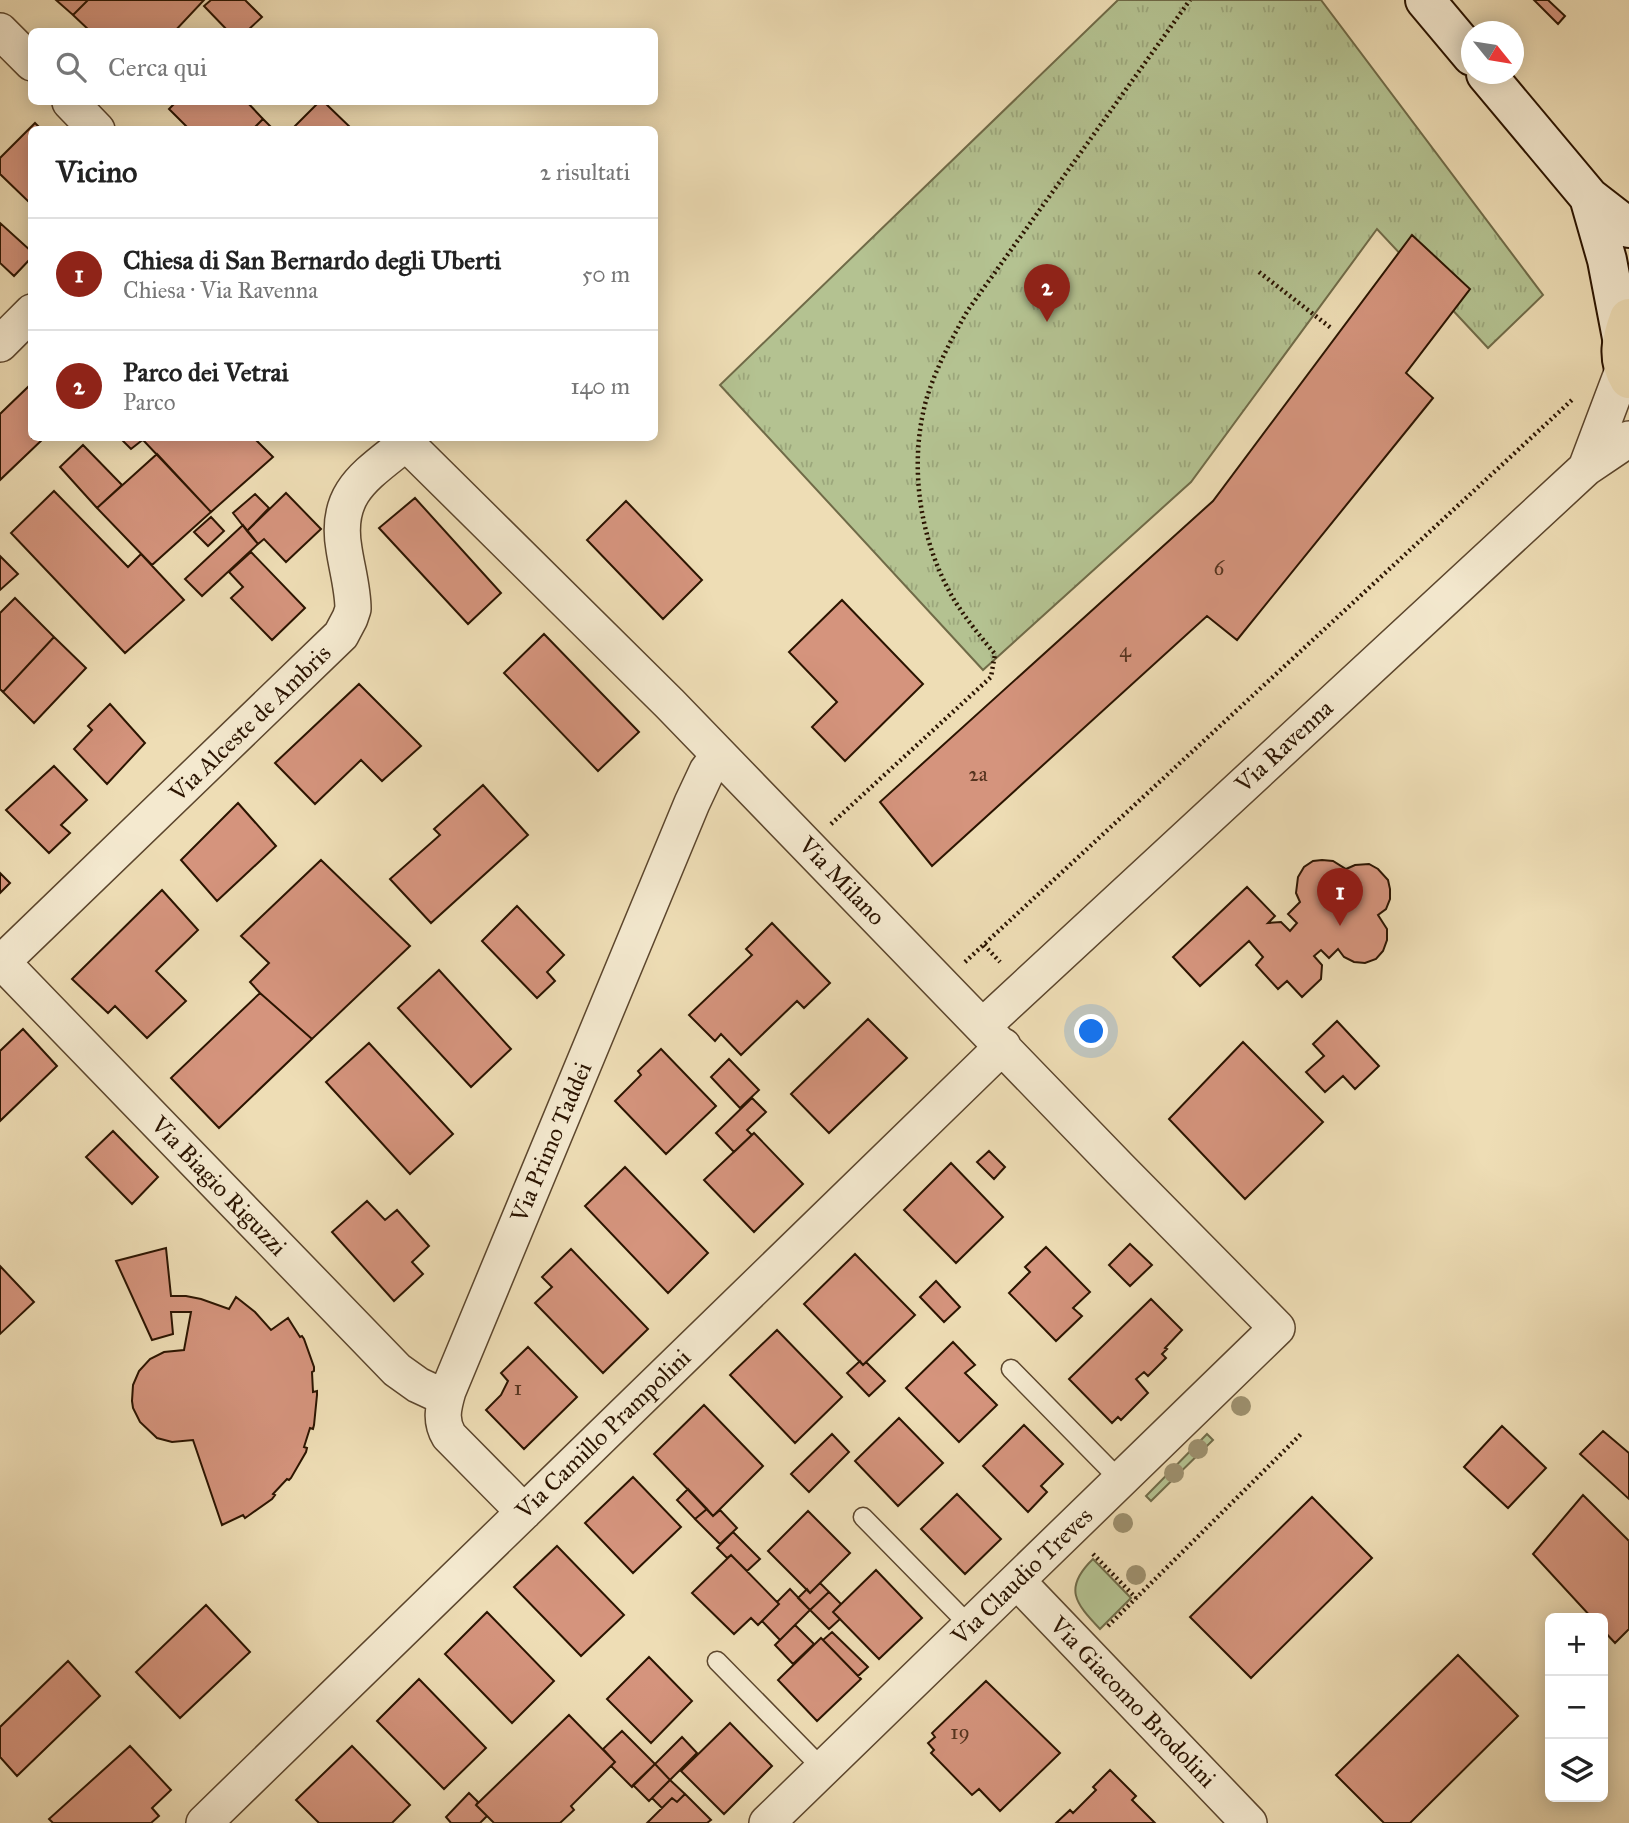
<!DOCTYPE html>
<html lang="it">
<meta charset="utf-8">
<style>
:root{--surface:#fff;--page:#f6f6f6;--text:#222;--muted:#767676;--line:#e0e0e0;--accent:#8f2418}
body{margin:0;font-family:"IM FELL Great Primer",serif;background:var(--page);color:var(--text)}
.controls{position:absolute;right:21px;bottom:21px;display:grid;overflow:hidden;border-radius:10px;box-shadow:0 4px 18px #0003}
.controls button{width:63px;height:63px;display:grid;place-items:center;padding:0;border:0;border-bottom:2px solid var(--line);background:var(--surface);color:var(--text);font:35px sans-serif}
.compass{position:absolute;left:1461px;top:21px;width:63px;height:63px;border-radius:50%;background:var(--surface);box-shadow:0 4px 18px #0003;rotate:120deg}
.you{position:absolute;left:1092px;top:1032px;width:24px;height:24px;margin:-18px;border:5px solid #fff;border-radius:50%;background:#1a73e8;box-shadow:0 0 0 10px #1a73e833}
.badge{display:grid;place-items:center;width:46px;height:46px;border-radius:50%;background:var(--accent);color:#fff;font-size:23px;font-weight:700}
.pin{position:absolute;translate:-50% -58px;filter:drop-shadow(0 2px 4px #0008)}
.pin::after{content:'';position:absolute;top:37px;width:24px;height:21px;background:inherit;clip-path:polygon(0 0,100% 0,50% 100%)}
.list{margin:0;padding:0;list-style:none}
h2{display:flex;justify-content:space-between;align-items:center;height:91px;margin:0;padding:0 28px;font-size:30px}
h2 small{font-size:23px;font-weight:400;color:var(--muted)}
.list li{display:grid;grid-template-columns:46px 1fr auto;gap:21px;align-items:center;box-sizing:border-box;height:112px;padding:0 28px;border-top:2px solid var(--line)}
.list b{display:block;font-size:26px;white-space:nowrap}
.list p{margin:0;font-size:23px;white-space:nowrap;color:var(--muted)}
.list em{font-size:23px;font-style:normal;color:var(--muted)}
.icon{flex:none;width:38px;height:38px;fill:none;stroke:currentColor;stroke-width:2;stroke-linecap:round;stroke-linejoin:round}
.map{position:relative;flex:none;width:1629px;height:1823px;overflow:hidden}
.search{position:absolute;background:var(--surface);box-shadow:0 4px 18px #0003;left:28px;top:28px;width:630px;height:77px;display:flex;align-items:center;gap:18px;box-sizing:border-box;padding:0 24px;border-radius:10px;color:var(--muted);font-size:26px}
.panel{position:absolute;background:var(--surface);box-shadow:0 4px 18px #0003;left:28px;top:126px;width:630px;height:315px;border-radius:10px}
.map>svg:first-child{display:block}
.green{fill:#b4c291;stroke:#706b48;stroke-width:2}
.park{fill:url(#park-tufts);stroke:#706b48;stroke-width:2}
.building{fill:#d5947d;stroke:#2b1400;stroke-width:2}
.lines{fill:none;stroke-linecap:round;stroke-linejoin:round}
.lane-casing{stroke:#5c462d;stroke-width:21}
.street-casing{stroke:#5c462d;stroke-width:38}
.secondary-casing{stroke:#2b1400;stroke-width:42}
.primary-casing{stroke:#2b1400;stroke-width:42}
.path{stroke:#2b1400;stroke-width:4.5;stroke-dasharray:2 3.5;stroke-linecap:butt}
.lane{stroke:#f4e9cf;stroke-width:18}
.street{stroke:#f4e9cf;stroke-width:35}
.secondary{stroke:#f4e9cf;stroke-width:38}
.primary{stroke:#eeddb5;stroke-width:38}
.tree{fill:#9d906e}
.labels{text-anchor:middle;stroke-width:7;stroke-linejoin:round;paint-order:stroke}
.number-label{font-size:21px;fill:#56341f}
.street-label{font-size:24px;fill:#2b1400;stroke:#f4e9cf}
</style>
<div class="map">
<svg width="1629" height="1823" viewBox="0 0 1629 1823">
<defs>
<pattern id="park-tufts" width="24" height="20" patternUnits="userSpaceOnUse" patternTransform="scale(1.75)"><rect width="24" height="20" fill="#b4c291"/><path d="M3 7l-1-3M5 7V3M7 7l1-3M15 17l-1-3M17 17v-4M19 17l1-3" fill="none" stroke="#9ba67b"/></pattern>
</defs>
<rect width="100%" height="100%" fill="#eeddb5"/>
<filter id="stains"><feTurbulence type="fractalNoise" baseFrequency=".00286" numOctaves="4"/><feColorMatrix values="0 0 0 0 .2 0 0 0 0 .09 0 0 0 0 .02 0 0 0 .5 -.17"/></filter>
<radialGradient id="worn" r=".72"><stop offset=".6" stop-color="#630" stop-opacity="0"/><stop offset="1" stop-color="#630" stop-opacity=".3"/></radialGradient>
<path class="green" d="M1207,1434L1213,1440L1151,1501L1146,1496Z
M1093,1559L1131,1598L1100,1629C1075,1603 1063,1588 1093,1559Z"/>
<path class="park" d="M1118,0H1321L1543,295L1488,348L1377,229L1191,482L983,670L720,385Z"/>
<path class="building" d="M56,0H88L73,15Z
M88,0H204L174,32H91L73,15Z
M211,0H245L262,17L246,32H229L204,6Z
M1534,0H1548L1565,16L1558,24Z
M176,102H247L263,119L252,130H190L169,109Z
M319,102H324L353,130H291Z
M263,119L274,130H252Z
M35,123L42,130H32V205L0,174V158Z
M0,223L32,252V257L14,276L0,263Z
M1412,235L1470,289L1406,373L1433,398L1237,640L1207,616L932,866L880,802L1213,501Z
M29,386L32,389V438H44L0,480V414Z
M120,438H145L131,449Z
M145,438H254L273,457L211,512L143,440Z
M83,445L122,485L97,508L60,467Z
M157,454L211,512L152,565L97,508Z
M54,491L128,567L141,554L184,600L125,653L11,533Z
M286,493L321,529L286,562L264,539L258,544L247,531Z
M255,494L269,508L247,531L233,513Z
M415,498L501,593L468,624L379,528Z
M626,501L702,580L663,619L587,540Z
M211,517L224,531L208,546L194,532Z
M243,525L258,544L202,596L185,579Z
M251,552L305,608L272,640L231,598L243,587L229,572Z
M0,556L18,574L0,590Z
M15,598L54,637L3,692L0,689V613Z
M842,600L923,684L845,761L812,727L837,702L789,652Z
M544,634L639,732L598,771L504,673Z
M54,637L86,668L34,723L3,692Z
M359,684L421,746L382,781L361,760L315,804L275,763Z
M110,704L145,743L107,784L74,749L92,730L88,726Z
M54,766L87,800L61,825L70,833L49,853L6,810Z
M483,785L528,835L431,923L390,879L440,835L434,829Z
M238,803L276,846L217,901L181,860Z
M321,860L410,946L312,1039L260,993L250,982L269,963L241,936Z
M1322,860L1333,861L1346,869L1355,865L1369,864L1378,869L1388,880L1390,889V899L1386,909L1378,915L1387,929V940L1383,951L1376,959L1365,963L1354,962L1344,957L1338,949L1329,958L1321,950L1314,956L1322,965L1321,979L1302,997L1287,981L1278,989L1256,965L1263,957L1249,941L1200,986L1173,957L1247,887L1275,916L1268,923L1281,922L1290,931L1297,923L1288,914L1300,902L1296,893L1298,877L1304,867L1313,861Z
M0,873L10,883L0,893Z
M162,890L198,930L156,971L186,1001L147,1038L115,1006L108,1013L72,979Z
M517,906L564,955L547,972L555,981L537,998L482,941Z
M772,923L830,983L804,1008L797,1001L741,1055L721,1034L715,1041L689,1015L752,955L746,949Z
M439,970L511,1049L471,1087L398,1008Z
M260,993L312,1039L219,1128L171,1078Z
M868,1019L907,1058L829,1133L791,1094Z
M1337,1021L1379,1066L1355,1089L1343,1076L1325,1092L1306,1072L1324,1056L1313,1044Z
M23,1029L57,1066L0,1121V1051Z
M1243,1042L1323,1122L1245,1199L1169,1119Z
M369,1043L453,1134L410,1174L326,1082Z
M661,1049L716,1106L666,1154L615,1101L641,1075L638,1071Z
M729,1059L759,1090L740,1108L711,1077Z
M752,1098L766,1112L747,1130L752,1135L734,1152L716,1133Z
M113,1131L158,1177L132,1204L86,1157Z
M754,1133L803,1184L754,1232L704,1180Z
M989,1151L1005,1167L994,1179L977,1162Z
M951,1163L1003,1217L956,1263L904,1210Z
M625,1167L708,1253L668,1293L585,1206Z
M367,1201L385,1220L397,1210L429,1246L412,1262L423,1274L394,1301L332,1232Z
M1130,1244L1152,1265L1130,1286L1109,1265Z
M1046,1247L1090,1292L1073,1308L1082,1316L1056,1341L1009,1293L1030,1272L1025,1267Z
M166,1248L171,1296H186L201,1299L229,1309L236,1297L255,1312L271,1330L288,1318L300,1337L302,1336L304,1339L314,1367V1371L312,1372L313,1392L317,1391V1395L314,1425L313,1429L310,1428L304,1447L307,1448L306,1452L291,1478L289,1480L287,1479L273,1494L275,1495L272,1499L248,1516L245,1518L243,1515L222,1525L193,1440L172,1442L157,1438L140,1422L133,1408L132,1401L133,1385L139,1371L150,1359L164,1352L184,1350L191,1312H171L173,1334L152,1340L116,1261Z
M571,1249L648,1329L603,1373L535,1303L552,1287L542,1277Z
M855,1254L915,1315L863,1365L804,1304Z
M0,1266L34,1302L0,1334Z
M936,1281L960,1307L944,1322L920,1297Z
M1151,1299L1182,1330L1165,1348L1167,1349L1162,1354L1166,1358L1148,1376L1144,1372L1136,1379L1148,1393L1121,1420L1118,1417L1112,1423L1069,1379Z
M777,1330L842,1397L795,1443L730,1375Z
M953,1342L975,1365L965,1373L997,1405L959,1442L906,1388Z
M528,1347L577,1397L524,1449L486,1410L501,1395L508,1381L501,1373Z
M860,1361L863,1365L866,1362L885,1381L869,1396L847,1373Z
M704,1405L763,1466L713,1516L654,1454Z
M899,1418L943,1463L898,1506L855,1461Z
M1024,1425L1063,1464L1041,1486L1047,1492L1028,1512L983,1466Z
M1502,1426L1546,1468L1508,1508L1464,1467Z
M1603,1431L1629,1453V1499L1580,1454Z
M832,1434L849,1452L809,1492L791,1474Z
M633,1477L681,1527L633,1573L585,1523Z
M688,1489L707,1509L695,1519L677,1500Z
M957,1494L1001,1539L965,1574L921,1529Z
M1583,1495L1629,1541V1629L1615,1643L1603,1630V1618H1592L1533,1554Z
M1312,1497L1372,1558L1251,1678L1190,1617Z
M707,1509L713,1516L720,1510L737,1528L720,1544L695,1519Z
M808,1511L850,1553L810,1593L768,1551Z
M733,1532L760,1559L747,1571L731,1555L727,1558L717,1548Z
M557,1546L624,1615L581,1656L514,1587Z
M731,1555L779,1604L758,1625L751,1618L734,1634L692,1593Z
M876,1570L922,1618L879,1659L833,1612Z
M820,1583L829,1592L810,1610L798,1598L807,1589L810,1593Z
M790,1589L810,1610L780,1640L762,1621L779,1604L777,1602Z
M829,1592L841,1604L833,1612L840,1619L829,1629L810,1610Z
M206,1605L250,1652L180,1718L136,1672Z
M487,1612L554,1681L512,1723L445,1654Z
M795,1625L814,1644L793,1664L775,1645Z
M832,1632L868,1667L858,1676L823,1640Z
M821,1638L861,1679L817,1721L778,1680Z
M1458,1655L1518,1716L1410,1823H1384L1336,1775Z
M649,1657L692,1701L651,1743L607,1699Z
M68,1661L100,1696L17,1776L0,1757V1727Z
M419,1679L486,1748L444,1789L377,1721Z
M986,1681L1060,1753L1000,1811L979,1789L972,1795L931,1753L934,1750L928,1743L935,1737L932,1733Z
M569,1715L615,1762L571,1806L574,1810L560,1823H494L476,1805Z
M730,1723L772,1766L724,1814L681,1771Z
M622,1731L655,1764L632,1787L611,1766L615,1762L603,1749Z
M682,1737L697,1753L670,1780L655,1764Z
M130,1746L171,1790L152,1808L159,1816L151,1823H53L49,1819Z
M352,1746L410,1805L392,1823H319L296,1800Z
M655,1764L670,1780L649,1801L633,1785Z
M1110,1770L1136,1796L1132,1800L1155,1823H1056L1070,1810L1073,1813L1096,1790L1093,1787Z
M670,1780L685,1794L677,1802L672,1798L662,1808L652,1798Z
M469,1793L478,1802L476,1805L487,1816L480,1823H451L446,1817Z
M685,1794L711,1820L707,1823H647L672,1798L677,1802Z"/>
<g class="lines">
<defs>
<path id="lane" d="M1011,1369L1121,1481
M863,1517L970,1626
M717,1661L823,1769"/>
<path id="street" d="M0,31L32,63
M70,102L97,130
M0,344L32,312
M401,438L670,704L1120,1169L1277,1328L767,1823
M1586,468L1623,370
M2,962L397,1370L418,1385L446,1398
M0,964L341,635L350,618L353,609C353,589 347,569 344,549C334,492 367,475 406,443
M983,1026L1586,468L1629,439
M524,1512L449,1436C440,1421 443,1408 448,1391L692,803L707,771L719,755
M1017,1581L1249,1823
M204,1823L1003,1046"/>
<path id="secondary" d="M1425,0L1472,56
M1486,74L1589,197L1629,228
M1589,197L1607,260L1622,338"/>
<path id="primary" d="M1629,318C1621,339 1617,359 1629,379"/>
</defs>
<use href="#lane" class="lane-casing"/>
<use href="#street" class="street-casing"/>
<use href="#secondary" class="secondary-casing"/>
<use href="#primary" class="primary-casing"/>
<path class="path" d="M1259,272L1331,328
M831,824L991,677L995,654C980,636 965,618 953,598C919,539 908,463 927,397C937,366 952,338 968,310L1190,0
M984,945L1000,962
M965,962L1573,399
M1093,1554L1136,1598
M1108,1626L1301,1434"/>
<use href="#lane" class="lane"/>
<use href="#street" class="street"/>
<use href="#secondary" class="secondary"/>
<use href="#primary" class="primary"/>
</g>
<g class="tree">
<circle cx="1241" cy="1406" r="10"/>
<circle cx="1198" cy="1449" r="10"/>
<circle cx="1174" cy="1473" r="10"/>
<circle cx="1123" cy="1523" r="10"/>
<circle cx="1136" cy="1575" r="10"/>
</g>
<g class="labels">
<g class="number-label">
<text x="1219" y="575">6</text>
<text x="1125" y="657">4</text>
<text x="978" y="781">2a</text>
<text x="518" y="1395">1</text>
<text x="960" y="1739">19</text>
</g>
<g class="street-label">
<text transform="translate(250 723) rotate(-44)" y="8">Via Alceste de Ambris</text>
<text transform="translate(1284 746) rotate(-43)" y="8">Via Ravenna</text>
<text transform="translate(842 881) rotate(46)" y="8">Via Milano</text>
<text transform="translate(551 1142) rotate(-67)" y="8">Via Primo Taddei</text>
<text transform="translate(219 1186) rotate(46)" y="8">Via Biagio Riguzzi</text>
<text transform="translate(603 1434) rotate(-44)" y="8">Via Camillo Prampolini</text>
<text transform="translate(1022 1576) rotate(-44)" y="8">Via Claudio Treves</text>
<text transform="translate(1133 1702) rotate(46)" y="8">Via Giacomo Brodolini</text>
</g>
</g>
<rect width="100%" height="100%" filter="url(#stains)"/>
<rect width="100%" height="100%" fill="url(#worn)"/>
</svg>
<div class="controls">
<button>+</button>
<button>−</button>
<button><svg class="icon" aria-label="layers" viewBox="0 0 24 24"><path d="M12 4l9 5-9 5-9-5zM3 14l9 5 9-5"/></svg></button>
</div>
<svg class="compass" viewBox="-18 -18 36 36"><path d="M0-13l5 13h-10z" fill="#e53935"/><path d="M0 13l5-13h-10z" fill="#767676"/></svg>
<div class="you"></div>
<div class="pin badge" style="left:1340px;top:926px">1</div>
<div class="pin badge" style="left:1047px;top:322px">2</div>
<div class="search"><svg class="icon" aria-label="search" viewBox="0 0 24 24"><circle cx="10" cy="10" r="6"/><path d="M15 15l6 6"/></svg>Cerca qui</div>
<section class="panel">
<h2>Vicino<small>2 risultati</small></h2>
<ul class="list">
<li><span class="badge">1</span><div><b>Chiesa di San Bernardo degli Uberti</b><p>Chiesa · Via Ravenna</p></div><em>50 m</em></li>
<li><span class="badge">2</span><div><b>Parco dei Vetrai</b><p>Parco</p></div><em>140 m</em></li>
</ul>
</section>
</div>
